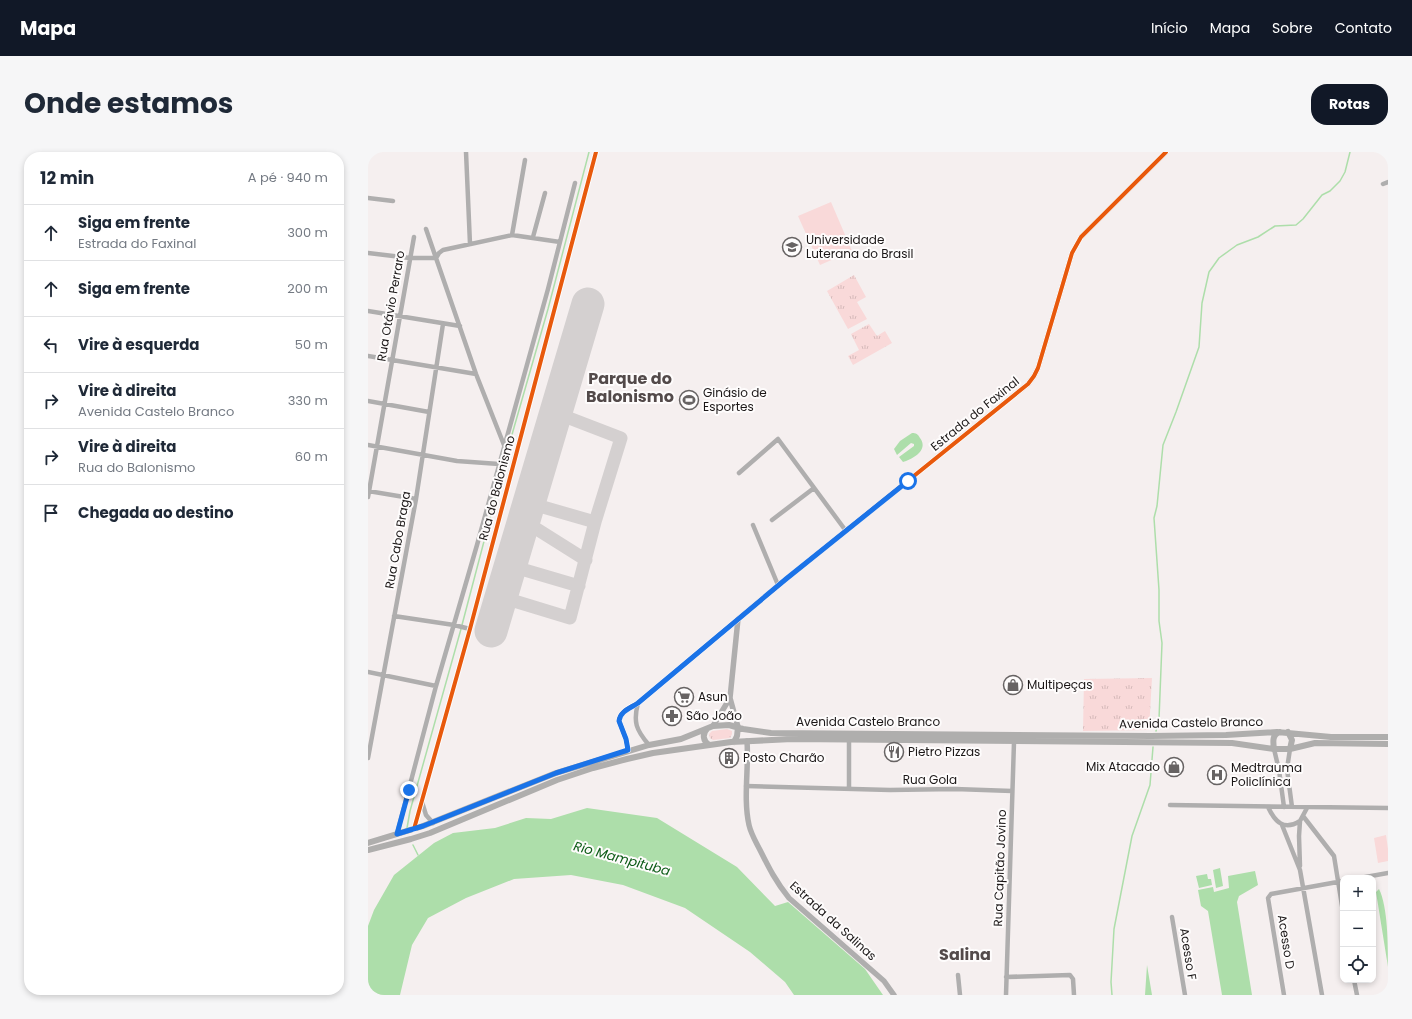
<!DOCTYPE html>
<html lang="pt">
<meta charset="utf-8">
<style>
:root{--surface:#fff;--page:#f6f6f7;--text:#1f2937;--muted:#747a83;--line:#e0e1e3;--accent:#111827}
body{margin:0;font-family:Poppins,sans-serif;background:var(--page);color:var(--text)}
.controls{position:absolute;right:12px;bottom:12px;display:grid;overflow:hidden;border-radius:8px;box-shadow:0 2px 6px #0003}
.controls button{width:36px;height:36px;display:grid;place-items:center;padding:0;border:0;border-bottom:1px solid var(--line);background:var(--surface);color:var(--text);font:20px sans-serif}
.stop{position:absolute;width:12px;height:12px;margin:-9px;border:3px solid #1a73e8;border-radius:50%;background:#fff}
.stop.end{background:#1a73e8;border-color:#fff;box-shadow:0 1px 4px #0008}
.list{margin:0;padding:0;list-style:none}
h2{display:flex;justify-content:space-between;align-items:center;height:52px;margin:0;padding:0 16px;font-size:17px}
h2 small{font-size:13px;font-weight:400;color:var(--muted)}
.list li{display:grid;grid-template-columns:26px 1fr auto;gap:12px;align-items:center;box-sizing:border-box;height:56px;padding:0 16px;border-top:1px solid var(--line)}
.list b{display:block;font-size:15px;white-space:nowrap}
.list p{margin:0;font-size:13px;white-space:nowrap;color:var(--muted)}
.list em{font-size:13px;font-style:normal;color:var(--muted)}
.icon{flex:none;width:22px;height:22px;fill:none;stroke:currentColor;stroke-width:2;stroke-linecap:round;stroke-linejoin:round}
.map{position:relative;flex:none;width:1020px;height:843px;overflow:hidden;border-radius:16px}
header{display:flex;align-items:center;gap:24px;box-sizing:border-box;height:56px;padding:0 20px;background:var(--accent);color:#fff}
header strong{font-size:19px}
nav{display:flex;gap:22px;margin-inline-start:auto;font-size:14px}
.intro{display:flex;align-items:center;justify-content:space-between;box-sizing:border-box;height:96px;padding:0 24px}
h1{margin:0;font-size:28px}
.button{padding:10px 18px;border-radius:16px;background:var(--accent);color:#fff;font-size:14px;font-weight:700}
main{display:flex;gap:24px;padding:0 24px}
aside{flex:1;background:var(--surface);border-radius:16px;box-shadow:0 2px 6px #0003}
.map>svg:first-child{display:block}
.grass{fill:url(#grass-tufts)}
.pitch{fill:#f9d9d9}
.water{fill:#addeaa}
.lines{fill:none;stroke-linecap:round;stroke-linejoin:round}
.stream{stroke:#addeaa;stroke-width:1.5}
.taxiway{stroke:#d4d0d0;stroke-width:13}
.runway{stroke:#d4d0d0;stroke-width:33}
.minor{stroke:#afaeae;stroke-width:4.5}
.tertiary{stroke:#afaeae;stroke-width:5.5}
.secondary{stroke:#afaead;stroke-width:6}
.cycleway-casing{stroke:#fefcfc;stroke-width:6}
.cycleway{stroke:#e8590c;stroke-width:4}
.route{stroke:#1a73e8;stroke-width:5}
.labels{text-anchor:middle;stroke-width:4;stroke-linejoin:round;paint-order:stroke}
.poi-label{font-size:12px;fill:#1b1717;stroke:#fefcfc;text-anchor:start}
.street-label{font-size:12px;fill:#1b1717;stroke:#fefcfc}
.water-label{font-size:13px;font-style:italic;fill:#0b5a15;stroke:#fefcfc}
.district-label{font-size:16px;font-weight:bold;fill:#534a4a;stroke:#fefcfc}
</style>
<header>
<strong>Mapa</strong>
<nav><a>Início</a><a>Mapa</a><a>Sobre</a><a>Contato</a></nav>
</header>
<div class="intro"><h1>Onde estamos</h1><a class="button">Rotas</a></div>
<main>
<aside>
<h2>12 min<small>A pé · 940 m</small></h2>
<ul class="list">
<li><svg class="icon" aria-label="ahead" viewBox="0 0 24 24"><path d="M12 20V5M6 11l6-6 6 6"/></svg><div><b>Siga em frente</b><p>Estrada do Faxinal</p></div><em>300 m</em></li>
<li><svg class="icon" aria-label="ahead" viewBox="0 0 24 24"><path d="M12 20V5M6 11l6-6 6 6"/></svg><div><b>Siga em frente</b></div><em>200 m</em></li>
<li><svg class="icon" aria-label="left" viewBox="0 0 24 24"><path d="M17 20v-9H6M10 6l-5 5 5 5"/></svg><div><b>Vire à esquerda</b></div><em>50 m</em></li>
<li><svg class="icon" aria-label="right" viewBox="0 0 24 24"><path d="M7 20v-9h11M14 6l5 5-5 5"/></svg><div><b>Vire à direita</b><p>Avenida Castelo Branco</p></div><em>330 m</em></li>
<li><svg class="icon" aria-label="right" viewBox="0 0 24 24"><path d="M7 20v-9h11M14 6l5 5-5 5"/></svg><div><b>Vire à direita</b><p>Rua do Balonismo</p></div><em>60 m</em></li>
<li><svg class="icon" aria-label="arrive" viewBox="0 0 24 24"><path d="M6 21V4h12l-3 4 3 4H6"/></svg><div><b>Chegada ao destino</b></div></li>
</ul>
</aside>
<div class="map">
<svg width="1020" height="843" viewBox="0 0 1020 843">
<defs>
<pattern id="grass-tufts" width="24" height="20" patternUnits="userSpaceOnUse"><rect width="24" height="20" fill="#f9d9d9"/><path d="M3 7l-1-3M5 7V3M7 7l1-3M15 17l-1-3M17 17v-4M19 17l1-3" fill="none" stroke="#d5baba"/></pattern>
</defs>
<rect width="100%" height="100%" fill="#f5efef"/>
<path class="grass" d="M486,123L498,145L489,150L499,167L480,177L459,139Z
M501,172L509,184L517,179L524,191L485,213L480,204L491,198L483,182Z
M784,526L781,578L715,579L716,527Z
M359,577L364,579V582L362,586L345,588L342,586L341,582L344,579Z"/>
<path class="pitch" d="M463,50L484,99L452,113L430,64Z
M1018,683L1020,697V709L1010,711L1006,686Z"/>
<path class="water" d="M544,281C548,281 550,282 552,286C561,298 545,307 535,310L531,305L546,294V292L543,291L529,303L526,297L532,289Z
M219,656L289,666L369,715L407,754L420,750L497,817L515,843H426L417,830L382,800L317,756L255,733L203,723L146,727L98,746L60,766L44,793L32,843H0V774L6,758L26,723L66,691L85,681L127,676L158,666L183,667Z
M852,716L855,734L848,736L845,718Z
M887,719L890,733L871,744L869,750L884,843H854L840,759L833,754L830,738L845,735L846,740L861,736L860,724Z
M839,722L840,727H843L844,733L831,736L828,724Z
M1011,737C1020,755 1020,793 1020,815L1008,740Z
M779,813L784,843H777Z"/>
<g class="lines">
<path class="stream" d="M94,473L145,279L180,157L221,0
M788,579L791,567L794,491L791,469V438L786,366L789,354L795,293L808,260L831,195L834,151L841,120L851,106L869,93L890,85L907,74L928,73L935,67L954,43L962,39L972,29L977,20L982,0
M39,676L42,659L93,477
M45,693L50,703
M744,843L743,830L746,777L764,684L782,633L785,595"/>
<path class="taxiway" d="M161,351L227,370
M156,369L218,408
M143,414L211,434
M133,445L202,466L227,370L253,286L188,261"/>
<path class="runway" d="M123,479L220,152"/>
<path class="minor" d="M98,0L102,92
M1015,32L1020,30
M0,46L25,49
M58,77L108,222L136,293
M144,83L157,8
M165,85L177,41
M0,101L42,106H68
M68,106L71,101L75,98L144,83L192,90
M0,159L92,174
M0,204L108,222
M0,249L61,260
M0,293L89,309L131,312
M371,321L410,287L478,379
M0,339L48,347
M0,345L46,85
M404,368L446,336
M385,373L410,433
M26,464L86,473L102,477
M0,520L68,534
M270,551C265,570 268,578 281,593
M906,597L911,618L916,655
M922,597L919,617L924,655
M260,598L258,587L251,569C252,559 263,555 270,551L370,467
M0,606L48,347L75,172
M378,634L522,638L587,637L644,639
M481,637V588
M54,650L58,663L65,671
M802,653L1020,656
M900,655C907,670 916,679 932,669L939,656
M935,664L966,704L975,760
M914,673L932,718L954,843
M46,677L102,477L228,0
M29,682L68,534L109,393L180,137L207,31
M932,714L931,684L932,669
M992,726L1020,721
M804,765L817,843
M590,823L592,843
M638,825L702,823L705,827L706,843
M986,828L989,843
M638,843L646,590
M916,843L900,746L903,742L975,729"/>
<path class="tertiary" d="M345,574L362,546
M370,575L362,546L370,467L418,427L660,232L666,224L670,216L704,101L713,85L798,0
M379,589C381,617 375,646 381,673C383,682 388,690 392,698C401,716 408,730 421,746L516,829L526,843"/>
<path class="secondary" d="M339,577C334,582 335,589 341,593
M920,580L924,588L922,597
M366,590L369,584L370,575
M906,597C905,590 904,582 912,580
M0,691L55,674L188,621L281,593L313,587L345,574L361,573L375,577L403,581L783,584L858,583L909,580L963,585H1020
M0,698L43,687L62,681L189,628L225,616L259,607L285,601L363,590L424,587L864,591L906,597H922L947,591L1020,592"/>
<defs>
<path id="cycleway" d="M260,598L258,587L251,569C252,559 263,555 270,551L418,427L660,232L666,224L670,216L704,101L713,85L798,0
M46,677L102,477L228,0"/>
</defs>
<use href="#cycleway" class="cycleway-casing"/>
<use href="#cycleway" class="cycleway"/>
</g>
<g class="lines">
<path class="route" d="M41,638L29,682L55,674L188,621L260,598L258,587L251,569C252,559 263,556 270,551L418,427L540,329"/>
</g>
<defs>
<symbol id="university-ring" viewBox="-11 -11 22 22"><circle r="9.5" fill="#fefcfc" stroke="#676363" stroke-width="1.5"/><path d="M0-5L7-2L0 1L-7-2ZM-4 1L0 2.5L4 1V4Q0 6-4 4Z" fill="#676363"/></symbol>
<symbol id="stadium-ring" viewBox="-11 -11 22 22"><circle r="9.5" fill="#fefcfc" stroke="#676363" stroke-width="1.5"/><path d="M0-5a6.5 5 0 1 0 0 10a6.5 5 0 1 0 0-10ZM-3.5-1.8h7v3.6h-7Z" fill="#676363"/></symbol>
<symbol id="shop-ring" viewBox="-11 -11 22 22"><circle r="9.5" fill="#fefcfc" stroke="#676363" stroke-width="1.5"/><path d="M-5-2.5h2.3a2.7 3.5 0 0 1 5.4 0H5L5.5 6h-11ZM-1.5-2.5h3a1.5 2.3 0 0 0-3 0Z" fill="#676363"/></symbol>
<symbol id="supermarket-ring" viewBox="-11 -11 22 22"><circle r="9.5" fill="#fefcfc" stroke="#676363" stroke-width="1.5"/><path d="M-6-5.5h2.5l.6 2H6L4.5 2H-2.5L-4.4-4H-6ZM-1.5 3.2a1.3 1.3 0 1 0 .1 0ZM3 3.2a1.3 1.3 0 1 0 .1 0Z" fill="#676363"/></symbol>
<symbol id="pharmacy-ring" viewBox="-11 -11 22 22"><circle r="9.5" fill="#fefcfc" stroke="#676363" stroke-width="1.5"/><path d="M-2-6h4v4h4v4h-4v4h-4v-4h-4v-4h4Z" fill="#676363"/></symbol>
<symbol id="restaurant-ring" viewBox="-11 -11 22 22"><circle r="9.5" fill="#fefcfc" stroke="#676363" stroke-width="1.5"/><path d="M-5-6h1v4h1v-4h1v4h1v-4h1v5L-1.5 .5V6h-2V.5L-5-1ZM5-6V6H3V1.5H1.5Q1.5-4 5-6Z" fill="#676363"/></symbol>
<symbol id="building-ring" viewBox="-11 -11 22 22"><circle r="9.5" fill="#fefcfc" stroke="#676363" stroke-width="1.5"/><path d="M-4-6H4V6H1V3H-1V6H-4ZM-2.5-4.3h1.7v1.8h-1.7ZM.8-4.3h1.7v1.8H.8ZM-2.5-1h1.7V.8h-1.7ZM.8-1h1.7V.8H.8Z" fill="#676363"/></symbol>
<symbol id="hospital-ring" viewBox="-11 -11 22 22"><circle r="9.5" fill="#fefcfc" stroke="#676363" stroke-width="1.5"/><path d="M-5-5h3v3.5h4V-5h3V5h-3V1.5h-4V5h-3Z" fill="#676363"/></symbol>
</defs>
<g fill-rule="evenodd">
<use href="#university-ring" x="413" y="84" width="22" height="22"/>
<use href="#stadium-ring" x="310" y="237" width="22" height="22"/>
<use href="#shop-ring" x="634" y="522" width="22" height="22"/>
<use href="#supermarket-ring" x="305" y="534" width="22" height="22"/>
<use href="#pharmacy-ring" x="293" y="553" width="22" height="22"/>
<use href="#restaurant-ring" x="515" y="589" width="22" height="22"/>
<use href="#building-ring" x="350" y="595" width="22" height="22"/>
<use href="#shop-ring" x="795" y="604" width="22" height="22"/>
<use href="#hospital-ring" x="838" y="612" width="22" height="22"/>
</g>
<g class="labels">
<g class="poi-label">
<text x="438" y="92">Universidade<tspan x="438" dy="14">Luterana do Brasil</tspan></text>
<text x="335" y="245">Ginásio de<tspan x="335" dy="14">Esportes</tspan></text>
<text x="659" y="537">Multipeças</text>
<text x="330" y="549">Asun</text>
<text x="318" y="568">São João</text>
<text x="540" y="604">Pietro Pizzas</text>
<text x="375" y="610">Posto Charão</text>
<text x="792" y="619" text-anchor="end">Mix Atacado</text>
<text x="863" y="620">Medtrauma<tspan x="863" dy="14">Policlínica</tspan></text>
</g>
<g class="street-label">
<text transform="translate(23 154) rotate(-80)" y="4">Rua Otávio Perraro</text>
<text transform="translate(607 262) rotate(-39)" y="4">Estrada do Faxinal</text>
<text transform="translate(129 336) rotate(-75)" y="4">Rua do Balonismo</text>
<text transform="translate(30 388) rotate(-80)" y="4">Rua Cabo Braga</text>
<text x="500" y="574">Avenida Castelo Branco</text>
<text transform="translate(823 571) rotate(-1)" y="4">Avenida Castelo Branco</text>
<text x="562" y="632">Rua Gola</text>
<text transform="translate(632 716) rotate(-88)" y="4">Rua Capitão Jovino</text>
<text transform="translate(465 769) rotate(42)" y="4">Estrada da Salinas</text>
<text transform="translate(918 790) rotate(81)" y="4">Acesso D</text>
<text transform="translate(820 802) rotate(81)" y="4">Acesso F</text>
</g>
<g class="water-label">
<text transform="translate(254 706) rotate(15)" y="5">Rio Mampituba</text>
</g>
<g class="district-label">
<text x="262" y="232">Parque do<tspan x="262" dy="18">Balonismo</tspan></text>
<text x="597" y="808">Salina</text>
</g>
</g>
</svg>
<div class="controls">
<button>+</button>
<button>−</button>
<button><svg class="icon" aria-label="locate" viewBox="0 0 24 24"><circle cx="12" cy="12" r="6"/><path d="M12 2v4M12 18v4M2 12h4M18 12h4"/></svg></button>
</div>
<div class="stop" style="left:540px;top:329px"></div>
<div class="stop end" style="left:41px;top:638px"></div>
</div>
</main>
